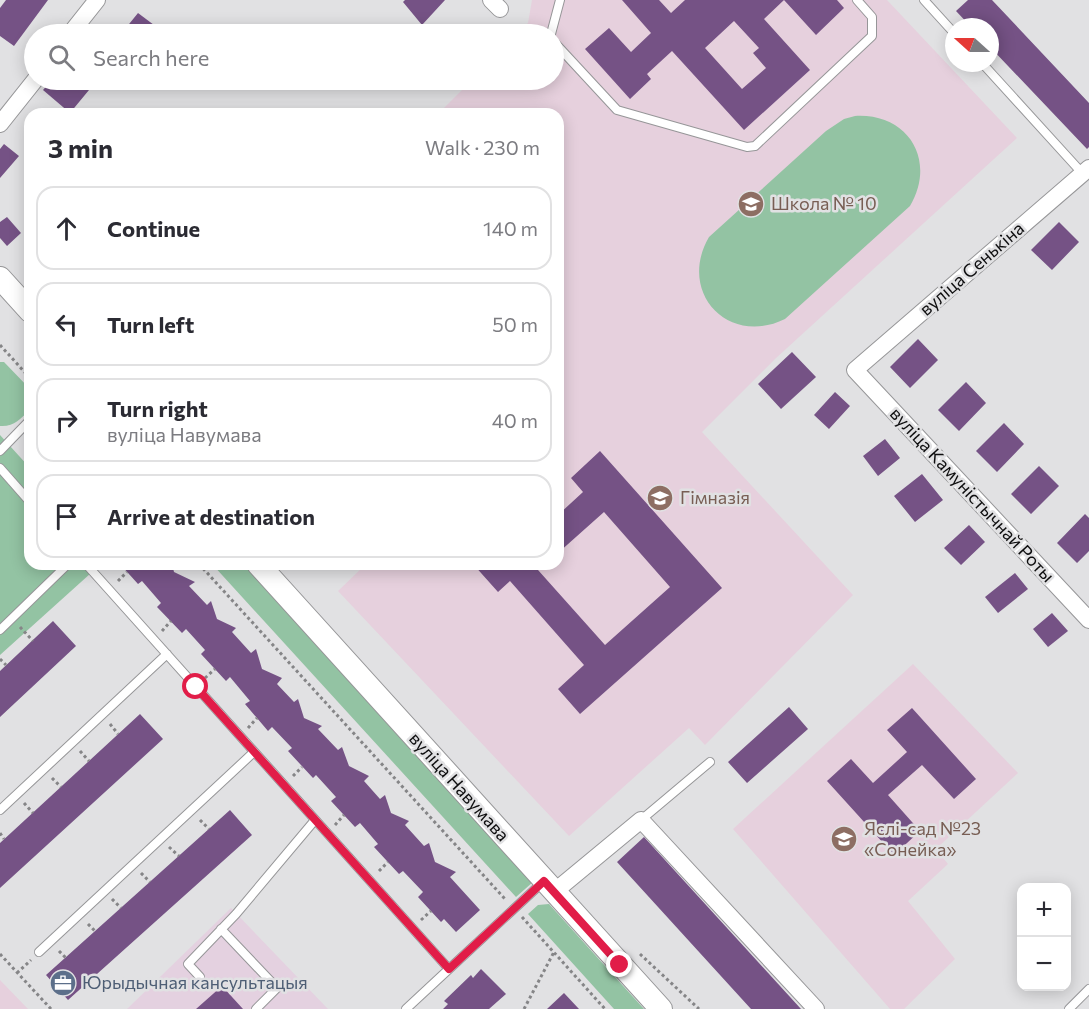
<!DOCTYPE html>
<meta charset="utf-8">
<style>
:root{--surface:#fff;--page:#f2f2f3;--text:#2b2b33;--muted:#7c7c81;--line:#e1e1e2}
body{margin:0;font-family:Commissioner,sans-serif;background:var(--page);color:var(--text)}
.controls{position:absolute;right:18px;bottom:18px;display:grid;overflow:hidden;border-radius:12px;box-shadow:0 3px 15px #0003}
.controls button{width:54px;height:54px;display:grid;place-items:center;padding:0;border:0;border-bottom:2px solid var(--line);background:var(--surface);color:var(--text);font:30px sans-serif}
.compass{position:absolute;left:945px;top:18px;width:54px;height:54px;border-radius:50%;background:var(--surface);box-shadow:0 3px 15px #0003;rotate:291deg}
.stop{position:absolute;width:18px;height:18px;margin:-14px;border:4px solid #e11d48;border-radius:50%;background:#fff}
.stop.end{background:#e11d48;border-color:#fff;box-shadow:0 2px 6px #0008}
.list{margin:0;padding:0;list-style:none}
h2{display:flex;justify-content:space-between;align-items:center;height:78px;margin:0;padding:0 24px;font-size:26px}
h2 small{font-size:20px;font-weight:400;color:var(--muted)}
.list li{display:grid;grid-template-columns:39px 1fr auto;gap:18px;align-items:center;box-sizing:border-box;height:84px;margin:0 12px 12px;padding:0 12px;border:2px solid var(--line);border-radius:18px}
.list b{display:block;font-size:22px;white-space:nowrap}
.list p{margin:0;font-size:20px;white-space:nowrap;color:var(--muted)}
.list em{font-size:20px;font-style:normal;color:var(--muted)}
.icon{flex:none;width:33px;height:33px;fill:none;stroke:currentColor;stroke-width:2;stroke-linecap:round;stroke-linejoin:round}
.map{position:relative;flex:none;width:1089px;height:1009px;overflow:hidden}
.search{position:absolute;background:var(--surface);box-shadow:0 3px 15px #0003;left:24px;top:24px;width:540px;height:66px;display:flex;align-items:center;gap:15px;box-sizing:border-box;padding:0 21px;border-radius:33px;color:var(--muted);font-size:22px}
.panel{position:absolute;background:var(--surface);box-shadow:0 3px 15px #0003;left:24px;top:108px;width:540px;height:462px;border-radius:18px}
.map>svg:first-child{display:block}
.industrial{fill:#e4d1e0}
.education{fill:#e6d0dd}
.green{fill:#93c3a3}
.building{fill:#755285;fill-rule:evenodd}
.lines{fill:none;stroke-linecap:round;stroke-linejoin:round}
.lane-casing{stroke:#969698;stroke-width:10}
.street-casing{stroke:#969698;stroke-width:18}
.secondary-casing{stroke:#969698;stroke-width:24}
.path{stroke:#858587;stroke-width:3;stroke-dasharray:3 3;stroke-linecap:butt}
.lane{stroke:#fff;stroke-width:8}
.street{stroke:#fff;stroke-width:16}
.secondary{stroke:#fff;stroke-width:22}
.route{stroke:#e11d48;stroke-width:8}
.labels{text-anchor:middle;stroke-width:5;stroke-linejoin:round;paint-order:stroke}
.education-label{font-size:18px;fill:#785e54;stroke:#e1e1e3;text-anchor:start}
.street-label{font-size:18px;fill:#0e0e0f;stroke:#e1e1e3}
.service-label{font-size:18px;fill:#4e5e75;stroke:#e1e1e3;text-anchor:start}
</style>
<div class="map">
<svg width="1089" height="1009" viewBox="0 0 1089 1009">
<rect width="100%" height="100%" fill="#e1e1e3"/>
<path class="industrial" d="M231,908L328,1009H127Z"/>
<path class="education" d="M532,0H887L1017,138L775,359L702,432L853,595L705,745L689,728L569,836L338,591L366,564H558V114H438L472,80H554V34H516L528,23Z
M913,664L1018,773L936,849L948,864L908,901L955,959L904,1009H890L733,829Z
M0,980L28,1009H0Z"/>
<path class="green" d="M855,116C908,113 937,160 910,206L785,319C728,347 677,292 709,237L826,131L844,119Z
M0,362H4L30,389V410C20,419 14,427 0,426Z
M0,435L30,468V564H101L0,655Z
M212,564H246L533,882L516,897Z
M549,904L644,1009H614L528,914L538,905Z"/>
<path class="building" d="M6,0H48L14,46L0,36V8Z
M405,0H445L422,25L403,2Z
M622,0H659L671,13L685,0H837L844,8L816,35L784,0L764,19L810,70L744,130L672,51L647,74L651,79L630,99L585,49L609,28L631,52L651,33ZM734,21L759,48L753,53L766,68L742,89L705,48Z
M968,0H992L1089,103V147L1087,149L990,47V27H971L956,11Z
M138,13L166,34H121Z
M464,24L478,34H457Z
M52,80H77L89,90L70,113L43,90Z
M4,144L19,156L0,178V149Z
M7,217L21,233L7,246L0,238V222Z
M1059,222L1079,242L1052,270L1031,250Z
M918,339L938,360L910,388L890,367Z
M792,352L816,377L781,409L758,384Z
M966,382L986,403L959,431L938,410Z
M835,392L850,406L829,429L814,415Z
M1004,423L1024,444L997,472L976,451Z
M885,439L900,458L878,476L863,456Z
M600,451L722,588L580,714L558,689L584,665L510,581L498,592L473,564H545L538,570L605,645L670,587L604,512L558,553V515L583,492L571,478Z
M1039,466L1059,486L1031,514L1011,494Z
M922,474L943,500L915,522L894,496Z
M1085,514L1089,518V551L1077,563L1057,543Z
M969,525L985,542L961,565L944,548Z
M120,564H172L174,572L195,582L189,586L207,605L211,601L217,619L236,628L232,632L251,653L256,649L262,669L282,678L277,684L294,702L298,699L304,718L322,726L318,729L338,750L342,747L349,766L369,776L364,781L380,799L385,795L391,813L409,821L405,825L424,846L429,843L435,862L456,872L450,877L480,910L456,932L444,919L441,922L418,897L423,892L403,871L399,874L374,847L378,844L360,823L355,827L331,801L336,797L316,775L313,778L288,751L292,748L272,727L268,731L245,704L250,701L230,677L226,681L201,654L205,650L186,629L182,633L157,607L161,603L142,581L138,584Z
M1015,573L1028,589L998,613L985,597Z
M1052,613L1068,631L1048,647L1033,629Z
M53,621L76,646L0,717V671Z
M789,707L808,729L747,783L728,762Z
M912,708L976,779L954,799L922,765L888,795L920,831L894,855L827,781L851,759L873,783L907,752L887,730Z
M140,714L163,739L0,888V843Z
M230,810L252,835L68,1000L46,975Z
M644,837L801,1009H751L617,862Z
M481,969L506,994L489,1009H443L448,1004L444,1001L471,975L473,978Z
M222,986L243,1009H196Z
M564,993L579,1009H547Z"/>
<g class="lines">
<defs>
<path id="lane" d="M924,0L954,33
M551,34L560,0
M554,42L617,110L747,147L755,146L872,36V17L857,0
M982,63L1083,174
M0,451L30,420
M0,468L30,502
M86,564L449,969L544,881
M0,630L68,564
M0,810L167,654
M641,820L710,762
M221,929L277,988L256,1009
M39,952L254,752
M200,977L188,964L236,914L315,820
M406,1009L449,969
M1069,1009L1089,989"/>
<path id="street" d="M491,0L500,9
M70,34L97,0
M0,124L35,80
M1089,168L855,370L1089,620
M554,892L641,820L816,1009"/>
<path id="secondary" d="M0,278L30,311
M258,564L661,1009"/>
</defs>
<use href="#lane" class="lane-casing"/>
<use href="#street" class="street-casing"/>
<use href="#secondary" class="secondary-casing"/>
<path class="path" d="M0,345L30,378
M199,564L505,899
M118,581L127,572
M20,627L33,641
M162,631L171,621
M0,659L6,665
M205,678L215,669
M110,724L118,734
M248,728L257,718
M80,751L89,761
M293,776L302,767
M52,778L61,787
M24,803L33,813
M200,820L209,829
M335,825L344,815
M0,833L4,839
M169,847L179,856
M379,871L388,862
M141,873L150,882
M112,899L121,908
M522,917L605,1009
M421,920L431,911
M88,924L95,931
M59,951L66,958
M0,954L51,1009
M640,954L699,1009
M17,973L31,960
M524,1009L554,952"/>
<use href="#lane" class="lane"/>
<use href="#street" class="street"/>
<use href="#secondary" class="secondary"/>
</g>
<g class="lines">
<path class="route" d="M196,687L449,969L544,881L620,965"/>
</g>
<defs>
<symbol id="school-disc" viewBox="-11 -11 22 22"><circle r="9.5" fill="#8d6e63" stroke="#e1e1e3"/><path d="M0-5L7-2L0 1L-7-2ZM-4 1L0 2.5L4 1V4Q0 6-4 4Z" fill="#fff"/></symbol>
<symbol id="office-disc" viewBox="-11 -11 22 22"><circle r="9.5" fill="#5c6f8a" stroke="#e1e1e3"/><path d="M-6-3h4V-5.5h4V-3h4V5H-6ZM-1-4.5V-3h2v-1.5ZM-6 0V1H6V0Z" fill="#fff"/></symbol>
</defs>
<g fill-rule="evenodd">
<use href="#school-disc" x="736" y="189" width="30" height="30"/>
<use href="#school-disc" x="645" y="483" width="30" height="30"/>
<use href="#school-disc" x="829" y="824" width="30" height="30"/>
<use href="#office-disc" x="48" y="968" width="30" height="30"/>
</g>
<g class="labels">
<g class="education-label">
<text x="771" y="210">Школа № 10</text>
<text x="680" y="504">Гімназія</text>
<text x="864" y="835">Яслі-сад №23<tspan x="864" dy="21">«Сонейка»</tspan></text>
</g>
<g class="street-label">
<text transform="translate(972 269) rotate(-41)" y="6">вуліца Сенькіна</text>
<text transform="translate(972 495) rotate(47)" y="6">вуліца Камуністычнай Роты</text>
<text transform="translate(459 787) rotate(48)" y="6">вуліца Навумава</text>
</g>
<g class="service-label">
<text x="82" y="989">Юрыдычная кансультацыя</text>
</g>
</g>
</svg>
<div class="controls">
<button>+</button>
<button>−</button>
</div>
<svg class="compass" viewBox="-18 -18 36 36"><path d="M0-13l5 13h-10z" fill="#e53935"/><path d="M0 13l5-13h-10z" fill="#7c7c81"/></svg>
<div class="stop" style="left:196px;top:687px"></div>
<div class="stop end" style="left:620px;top:965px"></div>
<div class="search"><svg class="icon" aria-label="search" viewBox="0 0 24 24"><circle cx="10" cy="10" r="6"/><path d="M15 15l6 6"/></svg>Search here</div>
<section class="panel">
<h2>3 min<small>Walk · 230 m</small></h2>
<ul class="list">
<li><svg class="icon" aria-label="ahead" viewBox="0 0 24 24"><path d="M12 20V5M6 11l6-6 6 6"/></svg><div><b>Continue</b></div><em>140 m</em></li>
<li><svg class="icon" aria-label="left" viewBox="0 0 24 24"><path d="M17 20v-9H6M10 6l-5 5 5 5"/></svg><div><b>Turn left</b></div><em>50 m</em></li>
<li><svg class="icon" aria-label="right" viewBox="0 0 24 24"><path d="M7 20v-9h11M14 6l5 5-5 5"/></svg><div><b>Turn right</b><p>вуліца Навумава</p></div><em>40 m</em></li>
<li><svg class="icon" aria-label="arrive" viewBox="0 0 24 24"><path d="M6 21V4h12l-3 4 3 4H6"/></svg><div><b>Arrive at destination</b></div></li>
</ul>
</section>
</div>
